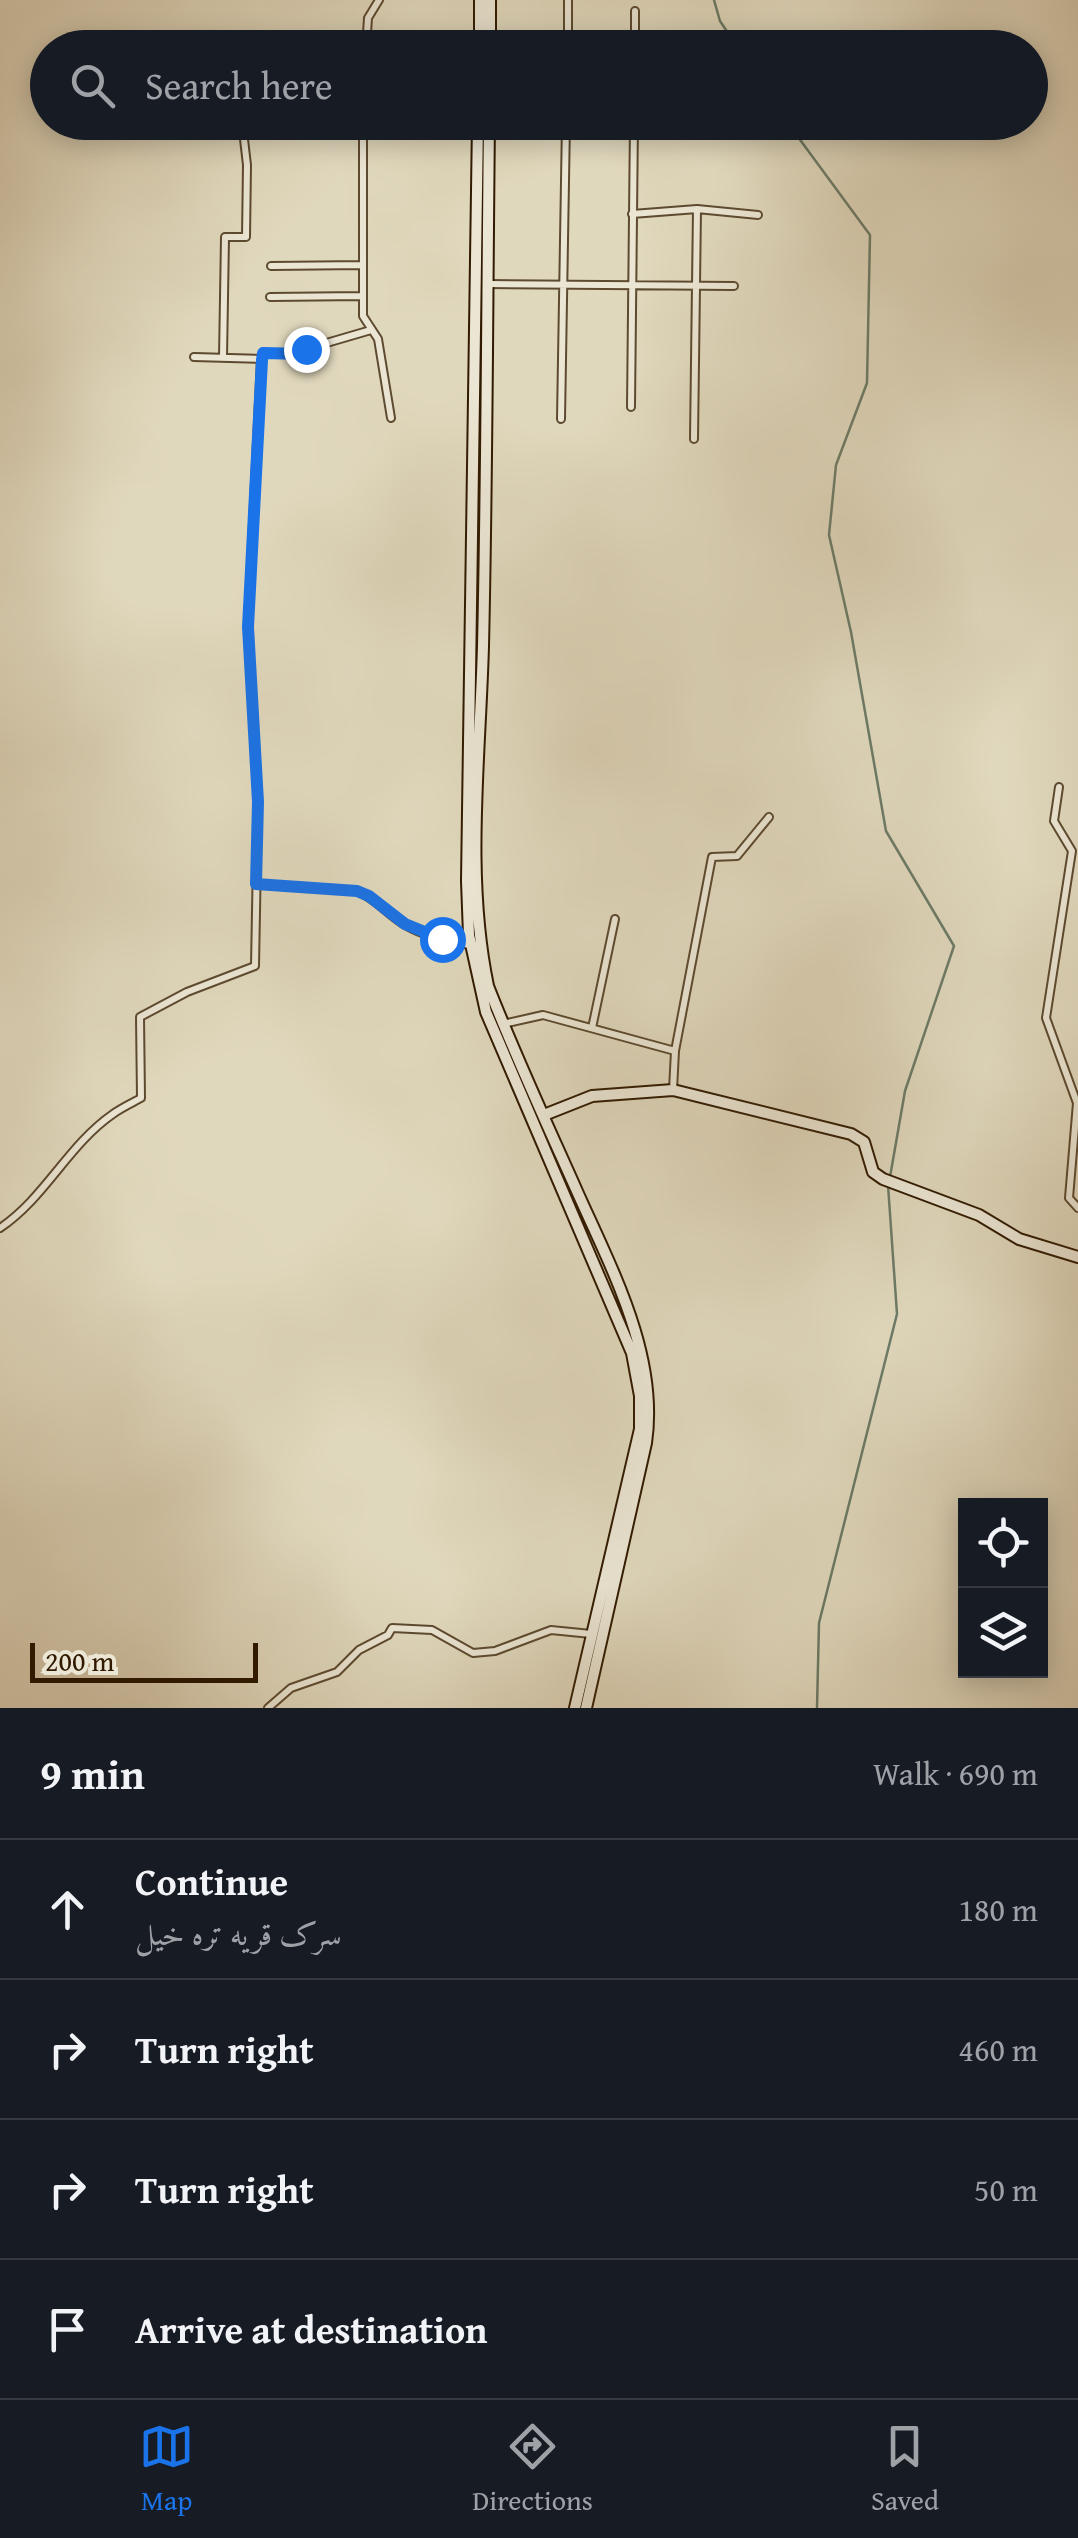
<!DOCTYPE html>
<meta charset="utf-8">
<style>
:root{--surface:#171b24;--page:#20242c;--text:#f1f3f6;--muted:#9ea1a6;--line:#363941;--accent:#1a73e8}
body{margin:0;font-family:"Gentium Book Plus",Amiri,serif;background:var(--page);color:var(--text)}
.controls{position:absolute;right:30px;bottom:30px;display:grid;overflow:hidden;border-radius:0px;box-shadow:0 5px 25px #0003}
.controls button{width:90px;height:90px;display:grid;place-items:center;padding:0;border:0;border-bottom:2px solid var(--line);background:var(--surface);color:var(--text);font:50px sans-serif}
.scale{position:absolute;left:30px;bottom:25px;width:228px;box-sizing:border-box;padding-left:10px;border:5px solid #311a00;border-top:0;font-size:28px;line-height:35px;white-space:nowrap;color:#311a00;-webkit-text-stroke:8px #ebe6d4;paint-order:stroke}
.stop{position:absolute;width:30px;height:30px;margin:-22px;border:8px solid #1a73e8;border-radius:50%;background:#fff}
.stop.end{background:#1a73e8;border-color:#fff;box-shadow:0 2px 10px #0008}
.list{margin:0;padding:0;list-style:none}
h2{display:flex;justify-content:space-between;align-items:center;height:130px;margin:0;padding:0 40px;font-size:42px}
h2 small{font-size:32px;font-weight:400;color:var(--muted)}
.list li{display:grid;grid-template-columns:65px 1fr auto;gap:30px;align-items:center;box-sizing:border-box;height:140px;padding:0 40px;border-top:2px solid var(--line)}
.list b{display:block;font-size:38px;white-space:nowrap}
.list p{margin:0;font-size:32px;white-space:nowrap;color:var(--muted)}
.list em{font-size:32px;font-style:normal;color:var(--muted)}
.icon{flex:none;width:55px;height:55px;fill:none;stroke:currentColor;stroke-width:2;stroke-linecap:round;stroke-linejoin:round}
.map{position:relative;flex:none;width:1078px;height:1708px;overflow:hidden}
.search{position:absolute;background:var(--surface);box-shadow:0 5px 25px #0003;left:30px;right:30px;top:30px;height:110px;display:flex;align-items:center;gap:25px;box-sizing:border-box;padding:0 35px;border-radius:55px;color:var(--muted);font-size:38px}
.sheet{height:690px;background:var(--surface)}
nav{display:flex;justify-content:space-around;align-items:center;box-sizing:border-box;height:140px;border-top:2px solid var(--line);background:var(--surface);font-size:28px;color:var(--muted)}
nav a{display:grid;justify-items:center;gap:5px}
nav .on{color:var(--accent)}
.map>svg:first-child{display:block}
.lines{fill:none;stroke-linecap:round;stroke-linejoin:round}
.stream{stroke:#6c7b67;stroke-width:2.5}
.street-casing{stroke:#5d4a2f;stroke-width:10}
.secondary-casing{stroke:#311a00;stroke-width:14}
.street{stroke:#ebe6d4;stroke-width:6}
.secondary{stroke:#ebe6d4;stroke-width:10}
.route{stroke:#1a73e8;stroke-width:12}
</style>
<div class="map">
<svg width="1078" height="1708" viewBox="0 0 1078 1708">
<rect width="100%" height="100%" fill="#e0d8bd"/>
<filter id="stains"><feTurbulence type="fractalNoise" baseFrequency=".002" numOctaves="4"/><feColorMatrix values="0 0 0 0 .2 0 0 0 0 .09 0 0 0 0 .02 0 0 0 .5 -.17"/></filter>
<radialGradient id="worn" r=".72"><stop offset=".6" stop-color="#630" stop-opacity="0"/><stop offset="1" stop-color="#630" stop-opacity=".3"/></radialGradient>
<g class="lines">
<path class="stream" d="M714,0L720,21L738,48
M787,122L870,235L867,383L836,465L829,535L851,632L886,831L954,946L905,1091L890,1177
M817,1708L819,1623L897,1314L888,1185"/>
<defs>
<path id="street" d="M366,48L368,18L379,0
M568,48V0
M635,48V11
M363,122V316L378,339L391,418
M632,214L697,209L758,215
M271,266L363,265
M488,284L734,286
M270,297L363,296
M194,357L261,359
M223,358L225,237H246L247,165L242,122
M631,407L634,122
M561,419L566,122
M694,439L697,209
M1059,787L1054,821L1072,851L1046,1018L1077,1103L1069,1198L1078,1208
M256,884L357,891C376,899 388,915 405,925C424,936 448,942 470,945
M503,1024L543,1015L675,1051
M592,1028L615,919
M673,1090L675,1051L712,857L737,856L769,817
M0,1228C45,1198 68,1145 113,1114C121,1108 132,1103 141,1098L140,1017L187,992L255,966L258,802L248,627L261,359L263,353L304,354L306,349L371,330
M268,1708L291,1688L337,1672L359,1650L388,1635L392,1628L432,1630L473,1653L495,1651L551,1630L591,1634"/>
<path id="secondary" d="M480,48V0
M490,48V0
M478,122L467,881L469,935L486,1012L632,1353L640,1396V1429L575,1708
M489,122C487,297 487,472 483,646C480,758 465,876 488,986C515,1055 546,1122 576,1189C611,1268 659,1355 646,1443L586,1708
M544,1115L592,1096L673,1090L851,1134L864,1142L873,1172L883,1179L979,1215L1019,1239L1078,1257"/>
</defs>
<use href="#street" class="street-casing"/>
<use href="#secondary" class="secondary-casing"/>
<use href="#street" class="street"/>
<use href="#secondary" class="secondary"/>
</g>
<g class="lines">
<path class="route" d="M306,349L304,354L263,353L262,360L248,627L258,802L256,884L357,891L369,896L405,924L442,939"/>
</g>
<rect width="100%" height="100%" filter="url(#stains)"/>
<rect width="100%" height="100%" fill="url(#worn)"/>
</svg>
<div class="controls">
<button><svg class="icon" aria-label="locate" viewBox="0 0 24 24"><circle cx="12" cy="12" r="6"/><path d="M12 2v4M12 18v4M2 12h4M18 12h4"/></svg></button>
<button><svg class="icon" aria-label="layers" viewBox="0 0 24 24"><path d="M12 4l9 5-9 5-9-5zM3 14l9 5 9-5"/></svg></button>
</div>
<div class="scale">200 m</div>
<div class="stop" style="left:442px;top:939px"></div>
<div class="stop end" style="left:306px;top:349px"></div>
<div class="search"><svg class="icon" aria-label="search" viewBox="0 0 24 24"><circle cx="10" cy="10" r="6"/><path d="M15 15l6 6"/></svg>Search here</div>
</div>
<section class="sheet">
<h2>9 min<small>Walk · 690 m</small></h2>
<ul class="list">
<li><svg class="icon" aria-label="ahead" viewBox="0 0 24 24"><path d="M12 20V5M6 11l6-6 6 6"/></svg><div><b>Continue</b><p>سرک قریه تره خیل</p></div><em>180 m</em></li>
<li><svg class="icon" aria-label="right" viewBox="0 0 24 24"><path d="M7 20v-9h11M14 6l5 5-5 5"/></svg><div><b>Turn right</b></div><em>460 m</em></li>
<li><svg class="icon" aria-label="right" viewBox="0 0 24 24"><path d="M7 20v-9h11M14 6l5 5-5 5"/></svg><div><b>Turn right</b></div><em>50 m</em></li>
<li><svg class="icon" aria-label="arrive" viewBox="0 0 24 24"><path d="M6 21V4h12l-3 4 3 4H6"/></svg><div><b>Arrive at destination</b></div></li>
</ul>
</section>
<nav>
<a class="on"><svg class="icon" aria-label="map" viewBox="0 0 24 24"><path d="M3 6l6-2 6 2 6-2v14l-6 2-6-2-6 2zM9 4v14M15 6v14"/></svg>Map</a>
<a><svg class="icon" aria-label="directions" viewBox="0 0 24 24"><path d="M12 3l9 9-9 9-9-9zM9 14v-3h6M13 9l2 2-2 2"/></svg>Directions</a>
<a><svg class="icon" aria-label="saved" viewBox="0 0 24 24"><path d="M7 4h10v16l-5-4-5 4z"/></svg>Saved</a>
</nav>
